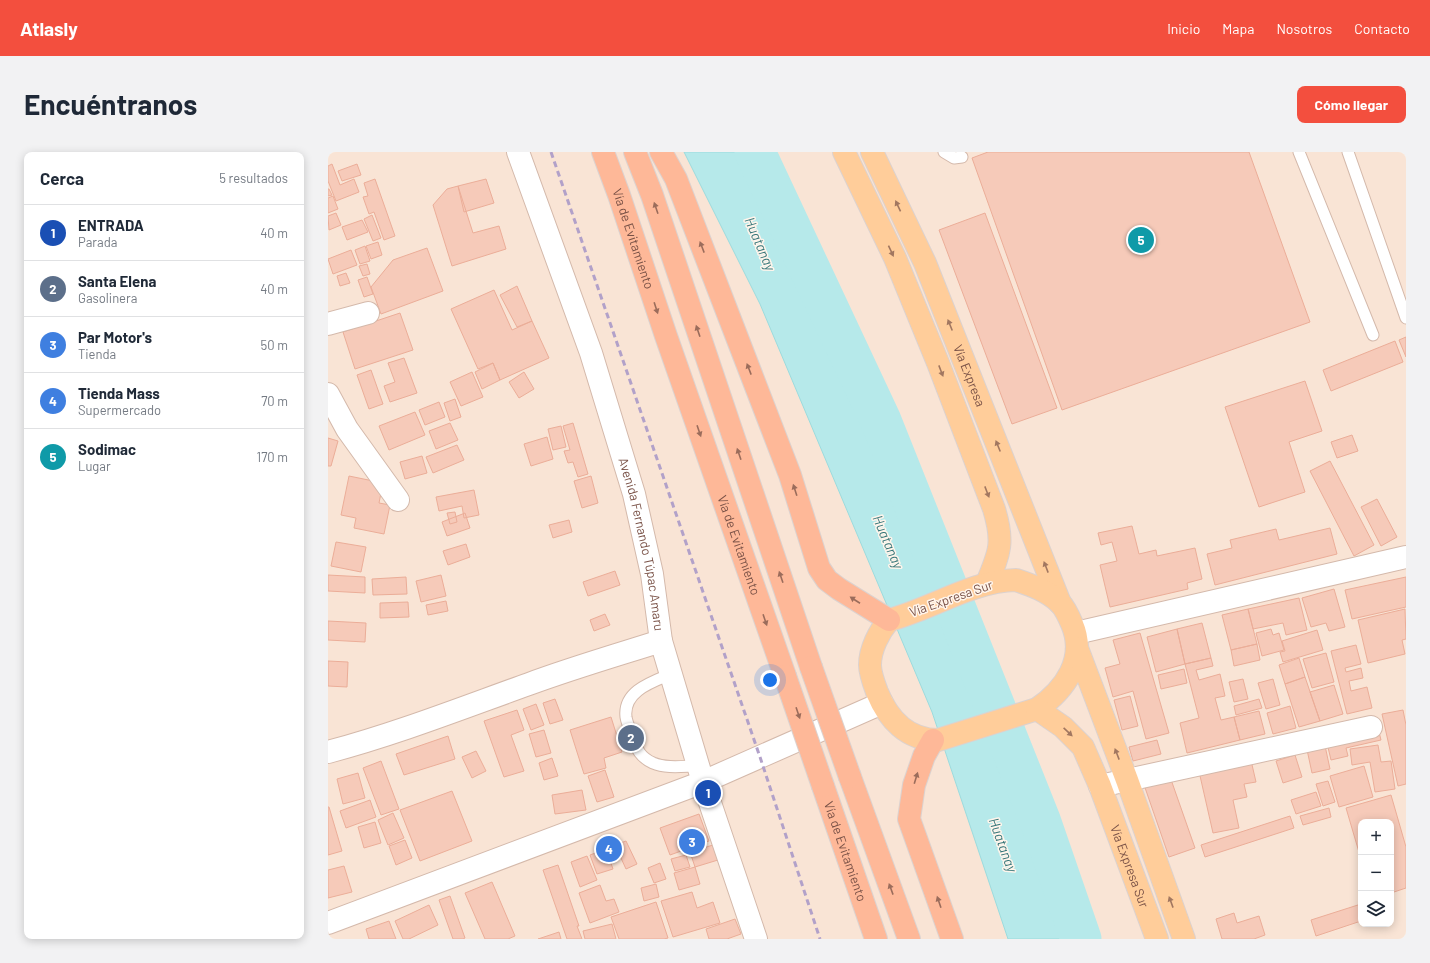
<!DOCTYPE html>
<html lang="es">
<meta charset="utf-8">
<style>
:root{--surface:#fff;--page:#f2f2f3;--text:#1f2937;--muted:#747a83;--line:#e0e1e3;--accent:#f34f3e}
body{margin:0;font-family:Barlow,sans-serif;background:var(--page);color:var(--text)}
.controls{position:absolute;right:12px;bottom:12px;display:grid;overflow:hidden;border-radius:8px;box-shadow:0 2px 10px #0003}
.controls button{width:36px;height:36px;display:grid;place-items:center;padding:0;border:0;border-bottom:1px solid var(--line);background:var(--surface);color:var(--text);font:20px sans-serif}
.you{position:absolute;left:442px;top:528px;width:14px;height:14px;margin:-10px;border:3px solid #fff;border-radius:50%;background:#1a73e8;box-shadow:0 0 0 6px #1a73e833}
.badge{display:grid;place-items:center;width:26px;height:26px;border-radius:50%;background:var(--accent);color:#fff;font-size:13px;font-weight:700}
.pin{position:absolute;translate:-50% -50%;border:2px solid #fff;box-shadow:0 1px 4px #0006}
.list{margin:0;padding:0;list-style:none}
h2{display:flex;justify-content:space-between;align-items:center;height:52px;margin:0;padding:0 16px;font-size:17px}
h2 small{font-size:13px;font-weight:400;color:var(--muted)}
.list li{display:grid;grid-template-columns:26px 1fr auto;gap:12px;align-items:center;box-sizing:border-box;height:56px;padding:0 16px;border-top:1px solid var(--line)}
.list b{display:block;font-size:15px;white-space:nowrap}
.list p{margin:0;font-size:13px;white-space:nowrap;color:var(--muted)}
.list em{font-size:13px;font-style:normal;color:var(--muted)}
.icon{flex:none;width:22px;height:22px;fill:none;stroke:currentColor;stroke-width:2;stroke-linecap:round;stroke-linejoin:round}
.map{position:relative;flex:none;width:1078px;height:787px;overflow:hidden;border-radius:8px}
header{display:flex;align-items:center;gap:24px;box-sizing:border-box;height:56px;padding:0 20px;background:var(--accent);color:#fff}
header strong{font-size:19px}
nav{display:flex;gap:22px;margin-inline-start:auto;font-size:14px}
.intro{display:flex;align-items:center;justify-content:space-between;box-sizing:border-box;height:96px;padding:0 24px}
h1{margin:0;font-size:28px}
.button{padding:10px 18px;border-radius:8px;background:var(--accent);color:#fff;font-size:14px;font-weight:700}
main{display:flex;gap:24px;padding:0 24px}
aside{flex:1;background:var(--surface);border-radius:8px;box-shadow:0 2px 10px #0003}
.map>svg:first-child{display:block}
.residential{fill:#f9e4d5;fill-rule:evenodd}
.water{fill:#b6e9ea;stroke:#9cdbdd}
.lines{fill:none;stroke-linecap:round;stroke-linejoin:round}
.river{stroke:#b6e9ea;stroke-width:41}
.building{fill:#f6cab9;stroke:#ebad98}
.service-casing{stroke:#d4b9ab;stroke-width:13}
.minor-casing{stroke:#d4b9ab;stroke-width:24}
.tertiary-casing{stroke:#d4b9ab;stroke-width:24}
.primary-casing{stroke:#dcd2cf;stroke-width:24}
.trunk-casing{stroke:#dcd2cf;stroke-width:24}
.service{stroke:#fff;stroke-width:11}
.minor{stroke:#fff;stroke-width:22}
.tertiary{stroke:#fff;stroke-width:22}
.primary{stroke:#ffcd9a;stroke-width:22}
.trunk{stroke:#feb898;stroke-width:22}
.rail{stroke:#b2a1c9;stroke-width:3;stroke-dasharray:6 4;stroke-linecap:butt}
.trunk-bridge-casing{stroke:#dcd2cf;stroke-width:24;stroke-linecap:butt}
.trunk-bridge{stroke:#feb898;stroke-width:22}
.oneway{fill:#a27760}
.oneway2{fill:#9b6c5b}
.labels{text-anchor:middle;stroke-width:3;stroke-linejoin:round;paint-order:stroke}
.street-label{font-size:13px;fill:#7a5247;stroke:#fff5ec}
.water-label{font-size:14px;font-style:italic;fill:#367679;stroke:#fff5ec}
</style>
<header>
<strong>Atlasly</strong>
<nav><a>Inicio</a><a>Mapa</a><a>Nosotros</a><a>Contacto</a></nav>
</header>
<div class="intro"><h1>Encuéntranos</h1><a class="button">Cómo llegar</a></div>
<main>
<aside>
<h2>Cerca<small>5 resultados</small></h2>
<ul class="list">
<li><span class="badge" style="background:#1a4fb4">1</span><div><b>ENTRADA</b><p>Parada</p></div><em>40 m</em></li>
<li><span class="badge" style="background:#5c6f8a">2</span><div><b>Santa Elena</b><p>Gasolinera</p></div><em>40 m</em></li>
<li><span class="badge" style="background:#3f7fe0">3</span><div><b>Par Motor's</b><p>Tienda</p></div><em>50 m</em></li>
<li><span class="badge" style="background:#3f7fe0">4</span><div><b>Tienda Mass</b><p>Supermercado</p></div><em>70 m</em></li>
<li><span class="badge" style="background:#0f9aa8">5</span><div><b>Sodimac</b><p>Lugar</p></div><em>170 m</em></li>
</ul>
</aside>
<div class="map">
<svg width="1078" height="787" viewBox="0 0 1078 787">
<rect width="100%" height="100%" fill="#fef1e4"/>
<path class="residential" d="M0,0H1078V787H0ZM1033,670H1063V772H1033Z"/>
<path class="water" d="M356,0H427L553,269L712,668L753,787H680L604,560L432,152Z"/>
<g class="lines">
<path class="river" d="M427,0L553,269L712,668L753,787"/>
</g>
<path class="building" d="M660,0H921L982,170L734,258L644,6Z
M4,12L12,33L26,27L31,40L8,49L0,29V14Z
M29,12L33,23L14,29L10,19Z
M47,27L67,84L56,88L46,60L41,62L35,45L40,44L36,31Z
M158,27L166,51L136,60L130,34Z
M130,34L145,81L171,74L178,97L124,114L105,53L119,37Z
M0,37H1L4,43L0,44Z
M5,44L10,57L0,61V46Z
M8,61L13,73L1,78L0,64Z
M657,61L729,256L684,272L611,78Z
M44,63L53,86L45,89L36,67Z
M34,68L40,80L19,88L14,75Z
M50,90L54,103L43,107L38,94Z
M37,94L42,109L32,112L27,98Z
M99,96L115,139L53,162L43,135L65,108Z
M23,98L29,113L5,122L0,107Z
M39,112L42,122L35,124L31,114Z
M18,121L22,131L12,134L9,124Z
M39,125L45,142L36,145L30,128Z
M189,134L204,169L189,175L172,143Z
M166,138L184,178L204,169L221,206L172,228L165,211L150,217L123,157Z
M72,161L85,198L27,217L15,180Z
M1078,185V205L1071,188Z
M1067,189L1075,210L1003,239L995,218Z
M76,206L89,241L62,250L56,234L67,230L60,211Z
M165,211L172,228L154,237L147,220Z
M43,218L55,252L41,257L29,223Z
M144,220L155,245L133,254L122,230Z
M196,220L206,237L191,246L181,230Z
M977,229L994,279L961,290L977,340L931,355L897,255Z
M127,247L133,265L122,269L116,251Z
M111,250L117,265L97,273L91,258Z
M87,260L97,283L61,298L51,274Z
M122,271L130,288L108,297L101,279Z
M245,271L260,322L250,325L245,310L240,311L236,299L242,298L235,274Z
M233,274L238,295L225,298L220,277Z
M1024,283L1030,299L1009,306L1003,290Z
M219,285L225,307L203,314L196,292Z
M0,286L10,289L3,314H0Z
M129,293L136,308L105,321L98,305Z
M94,304L99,321L77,327L72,310Z
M1002,309L1046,393L1026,404L982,319Z
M21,324L55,331L51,351L62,353L56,382L26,376L28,366L13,363Z
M263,324L270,351L254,356L246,329Z
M146,338L151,363L136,366L134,354L111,359L108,345Z
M1049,347L1069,385L1053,394L1033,355Z
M127,360L129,370L122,372L119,361Z
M137,361L142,376L119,384L114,370Z
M241,368L244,380L225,386L221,373Z
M804,374L811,402L828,398L829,404L867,396L874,427L859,431L860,437L782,455L772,413L789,409L784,390L773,393L770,381Z
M1002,376L1009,402L887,433L879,402L904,396L902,388L948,377L951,388Z
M8,390L38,395L33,420L3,414Z
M138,392L142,405L120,413L115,399Z
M287,419L292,433L260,444L255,430Z
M0,423L37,425V441L0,439Z
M113,423L118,444L93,450L88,429Z
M78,425L79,442L45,443L44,427Z
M1078,425V455L1024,467L1017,438Z
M1006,437L1017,475L1001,479L998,471L983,475L974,446Z
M971,446L979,478L958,483L955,471L925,477L920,457Z
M118,449L120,459L100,463L98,453Z
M80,450L81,465L52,466V451Z
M920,457L929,492L903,498L894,463Z
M1077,457L1078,487L1074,488L1077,502L1040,511L1030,468Z
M277,462L282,473L266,479L262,468Z
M0,469L38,471L37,490L0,488Z
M874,471L883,506L857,512L849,477Z
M849,477L857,512L828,520L819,485Z
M943,477L945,483L951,481L956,498L934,504L928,481Z
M989,478L995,498L955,510L952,500L957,499L954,489Z
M812,481L841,581L818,587L805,539L785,545L777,516L792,512L785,488Z
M929,492L932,508L906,514L903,498Z
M1028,493L1033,512L1017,516L1018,520L1033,516L1035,526L1021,529L1023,539L1039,535L1044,556L1019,562L1003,499Z
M998,501L1006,530L984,536L975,507Z
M883,506L885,514L868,518L871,528L892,522L897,544L887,546L893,568L906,565L912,588L859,601L852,571L871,566L857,512Z
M971,506L977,525L957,532L951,513Z
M0,509L20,510L19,535L0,534Z
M856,517L859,531L833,537L830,523Z
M977,525L992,569L971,575L957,532Z
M915,527L920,547L906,550L901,530Z
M945,527L952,553L938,557L930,531Z
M1006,533L1015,562L992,569L982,540Z
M802,544L810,574L794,578L786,548Z
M227,547L235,568L222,572L215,551Z
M931,547L934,556L908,563L906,554Z
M208,552L216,573L203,578L195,557Z
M962,554L968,576L945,582L939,561Z
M189,558L196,578L183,583L196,619L176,625L156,569Z
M1075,558L1078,573V632L1070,634L1054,562Z
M931,559L937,582L912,588L906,565Z
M283,565L294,600L276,606L278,616L256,622L242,578Z
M1050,576L1053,588L1018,596L1020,604L1003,608L998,587Z
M216,578L223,601L208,605L201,582Z
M120,584L127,607L76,623L68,602Z
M829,588L833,602L805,609L801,595Z
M996,589L1002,617L984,621L978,593Z
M1050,593L1053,610L1063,609L1067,637L1047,640L1042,610L1024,613L1022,597Z
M148,599L158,619L144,626L134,605Z
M967,603L974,625L955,631L948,609Z
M922,604L928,630L916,632L919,645L905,648L911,676L885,681L870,615Z
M224,606L230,624L216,628L211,611Z
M53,609L71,657L53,663L35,616Z
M1036,614L1045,645L1011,655L1002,624Z
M277,618L286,645L269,650L260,624Z
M840,619L867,696L841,705L814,627Z
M30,621L37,646L15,652L9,627Z
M1000,629L1007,650L995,654L988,632Z
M254,638L258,658L227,662L224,643Z
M124,639L144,689L92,709L72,658Z
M988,640L993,654L968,662L963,648Z
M1063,643L1078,695V736L1063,741V670H1033V707L1018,656Z
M42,648L48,665L18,676L12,659Z
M0,655H1L14,699L0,703Z
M1001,656L1003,665L975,673L972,664Z
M65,661L76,686L60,693L50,668Z
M371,662L381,689L342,703L332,676Z
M962,664L966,676L877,705L873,693Z
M47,670L53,691L36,696L30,675Z
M77,688L84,706L68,713L61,694Z
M298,689L309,712L298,717L287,693Z
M385,693L390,708L367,715L362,700Z
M278,697L285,717L269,722L262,703Z
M358,703L362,715L347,719L343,707Z
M259,704L269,728L252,735L243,710Z
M332,711L338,727L326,731L320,716Z
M230,713L251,774H249L254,787H239L215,718Z
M16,714L24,740L0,746V718Z
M367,715L372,732L351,738L346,721Z
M164,730L187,784L180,787H157L137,741Z
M328,732L331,745L316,749L313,736Z
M272,733L278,749L286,747L291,760L262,771L251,741Z
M364,740L369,756L385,750L392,771L345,785L333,749Z
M122,744L137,786L135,787H125L111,748Z
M328,750L340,786L336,787H291L283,765Z
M1033,752V769L988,784L983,768Z
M101,753L110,773L81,787H75L67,769Z
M906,761L909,771L931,764L937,783L926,787H894L888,767Z
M407,767L413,782L399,787H381L378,777Z
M61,769L68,787H41L38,777Z
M284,772L288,787H257L255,779Z
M231,780L233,787H210Z"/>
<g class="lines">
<defs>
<path id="service" d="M616,0L626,6L634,5
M971,0L1045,183
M1020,0L1078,166
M343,522C324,530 295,539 298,565C299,572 303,579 305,585C309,598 312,605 325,611C339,617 356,614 371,614"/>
<g id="minor">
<path id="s1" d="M190,0L263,201L306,342L324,422L333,489"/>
<path d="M0,172L40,161"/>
<path d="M0,242L19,277L70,348"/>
<path d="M748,481L1078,405"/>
<path d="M772,634L1043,575"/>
<path d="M0,771L375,630L554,551"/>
</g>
<path id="tertiary" d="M0,600C68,582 134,556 201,532C244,516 289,503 333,489L375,630L428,787"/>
<g id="primary">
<path d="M516,0L567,106L610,211L666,357C676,390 672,400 659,431"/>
<path id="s2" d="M544,0L597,111L732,451"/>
<path d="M688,428C703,433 720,439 732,451C737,456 741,465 744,472C759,507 737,538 709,557L610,588C579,588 560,567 549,540C546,532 542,521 542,513C542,497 551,480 561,468C604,457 643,429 688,428Z"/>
<path d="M749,496L799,628L856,787"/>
<path id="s3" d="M709,557L735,575L755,595L772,634L829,787"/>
</g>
<g id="trunk">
<path id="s4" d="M275,0L291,43L338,184L457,524"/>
<path d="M307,0L324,43L483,515"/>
<path d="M333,0L348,27L462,323L491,416L499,428L511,437L561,468"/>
<path d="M605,588L596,604L586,633L581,667L624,787"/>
<path d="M522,625L581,787"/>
<path id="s5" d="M495,634L548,787"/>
</g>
</defs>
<use href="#service" class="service-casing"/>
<use href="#minor" class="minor-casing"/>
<use href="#tertiary" class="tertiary-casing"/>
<use href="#primary" class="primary-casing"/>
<use href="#trunk" class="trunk-casing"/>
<use href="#service" class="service"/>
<use href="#minor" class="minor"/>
<use href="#tertiary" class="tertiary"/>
<use href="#primary" class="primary"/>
<use href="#trunk" class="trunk"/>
<path class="rail" d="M223,0L432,605L492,787"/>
<defs>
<path id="trunk-bridge" d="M483,515L522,625
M457,524L495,634"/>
</defs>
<use href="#trunk-bridge" class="trunk-bridge-casing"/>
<use href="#trunk-bridge" class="trunk-bridge"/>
</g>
<defs><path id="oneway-solid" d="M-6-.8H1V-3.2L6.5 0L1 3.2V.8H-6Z"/></defs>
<g class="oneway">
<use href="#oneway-solid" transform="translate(570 54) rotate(-115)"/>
<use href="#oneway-solid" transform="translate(563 99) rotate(65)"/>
<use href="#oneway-solid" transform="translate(622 173) rotate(-112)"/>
<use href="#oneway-solid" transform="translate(613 219) rotate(69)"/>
<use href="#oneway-solid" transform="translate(670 294) rotate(-112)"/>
<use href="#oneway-solid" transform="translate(659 340) rotate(69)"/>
<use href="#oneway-solid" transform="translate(718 415) rotate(-111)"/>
<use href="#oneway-solid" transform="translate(740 580) rotate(43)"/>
<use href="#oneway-solid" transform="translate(789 602) rotate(-111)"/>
<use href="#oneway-solid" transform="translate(843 750) rotate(-110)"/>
</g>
<g class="oneway2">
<use href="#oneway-solid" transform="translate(328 56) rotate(-109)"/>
<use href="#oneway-solid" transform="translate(374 95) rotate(-111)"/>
<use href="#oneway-solid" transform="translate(328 156) rotate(72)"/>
<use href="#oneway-solid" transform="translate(370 179) rotate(-109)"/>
<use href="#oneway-solid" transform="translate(421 217) rotate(-111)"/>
<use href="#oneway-solid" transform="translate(371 279) rotate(71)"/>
<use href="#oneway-solid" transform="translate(411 302) rotate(-109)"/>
<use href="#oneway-solid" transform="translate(467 338) rotate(-108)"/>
<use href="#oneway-solid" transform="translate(453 425) rotate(-109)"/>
<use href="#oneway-solid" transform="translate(527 448) rotate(-147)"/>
<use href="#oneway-solid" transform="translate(437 468) rotate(71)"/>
<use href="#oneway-solid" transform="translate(470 561) rotate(71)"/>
<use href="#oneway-solid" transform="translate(588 626) rotate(-73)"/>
<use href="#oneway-solid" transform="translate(563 737) rotate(-110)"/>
<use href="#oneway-solid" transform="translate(611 750) rotate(-109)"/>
</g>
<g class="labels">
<g class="street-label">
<text dy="5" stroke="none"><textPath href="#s4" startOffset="92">Vía de Evitamiento</textPath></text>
<text dy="5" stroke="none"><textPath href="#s2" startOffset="244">Vía Expresa</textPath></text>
<text dy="5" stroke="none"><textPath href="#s1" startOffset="412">Avenida Fernando Túpac Amaru</textPath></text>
<text dy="5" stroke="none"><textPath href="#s4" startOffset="416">Vía de Evitamiento</textPath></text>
<text transform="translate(623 446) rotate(-19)" y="5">Vía Expresa Sur</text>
<text dy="5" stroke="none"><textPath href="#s5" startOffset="69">Vía de Evitamiento</textPath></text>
<text dy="5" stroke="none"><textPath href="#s3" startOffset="188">Vía Expresa Sur</textPath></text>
</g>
<g class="water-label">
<text transform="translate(432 92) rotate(67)" y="5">Huatanay</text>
<text transform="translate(560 390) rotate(67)" y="5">Huatanay</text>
<text transform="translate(675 693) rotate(70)" y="5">Huatanay</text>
</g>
</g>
</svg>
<div class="controls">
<button>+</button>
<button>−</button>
<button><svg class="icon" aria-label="layers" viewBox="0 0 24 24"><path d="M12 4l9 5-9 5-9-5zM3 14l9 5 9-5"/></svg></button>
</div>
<div class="you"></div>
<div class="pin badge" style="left:380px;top:641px;background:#1a4fb4">1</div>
<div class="pin badge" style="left:303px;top:586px;background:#5c6f8a">2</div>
<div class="pin badge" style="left:364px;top:690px;background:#3f7fe0">3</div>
<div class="pin badge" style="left:281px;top:697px;background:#3f7fe0">4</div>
<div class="pin badge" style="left:813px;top:88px;background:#0f9aa8">5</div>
</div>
</main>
